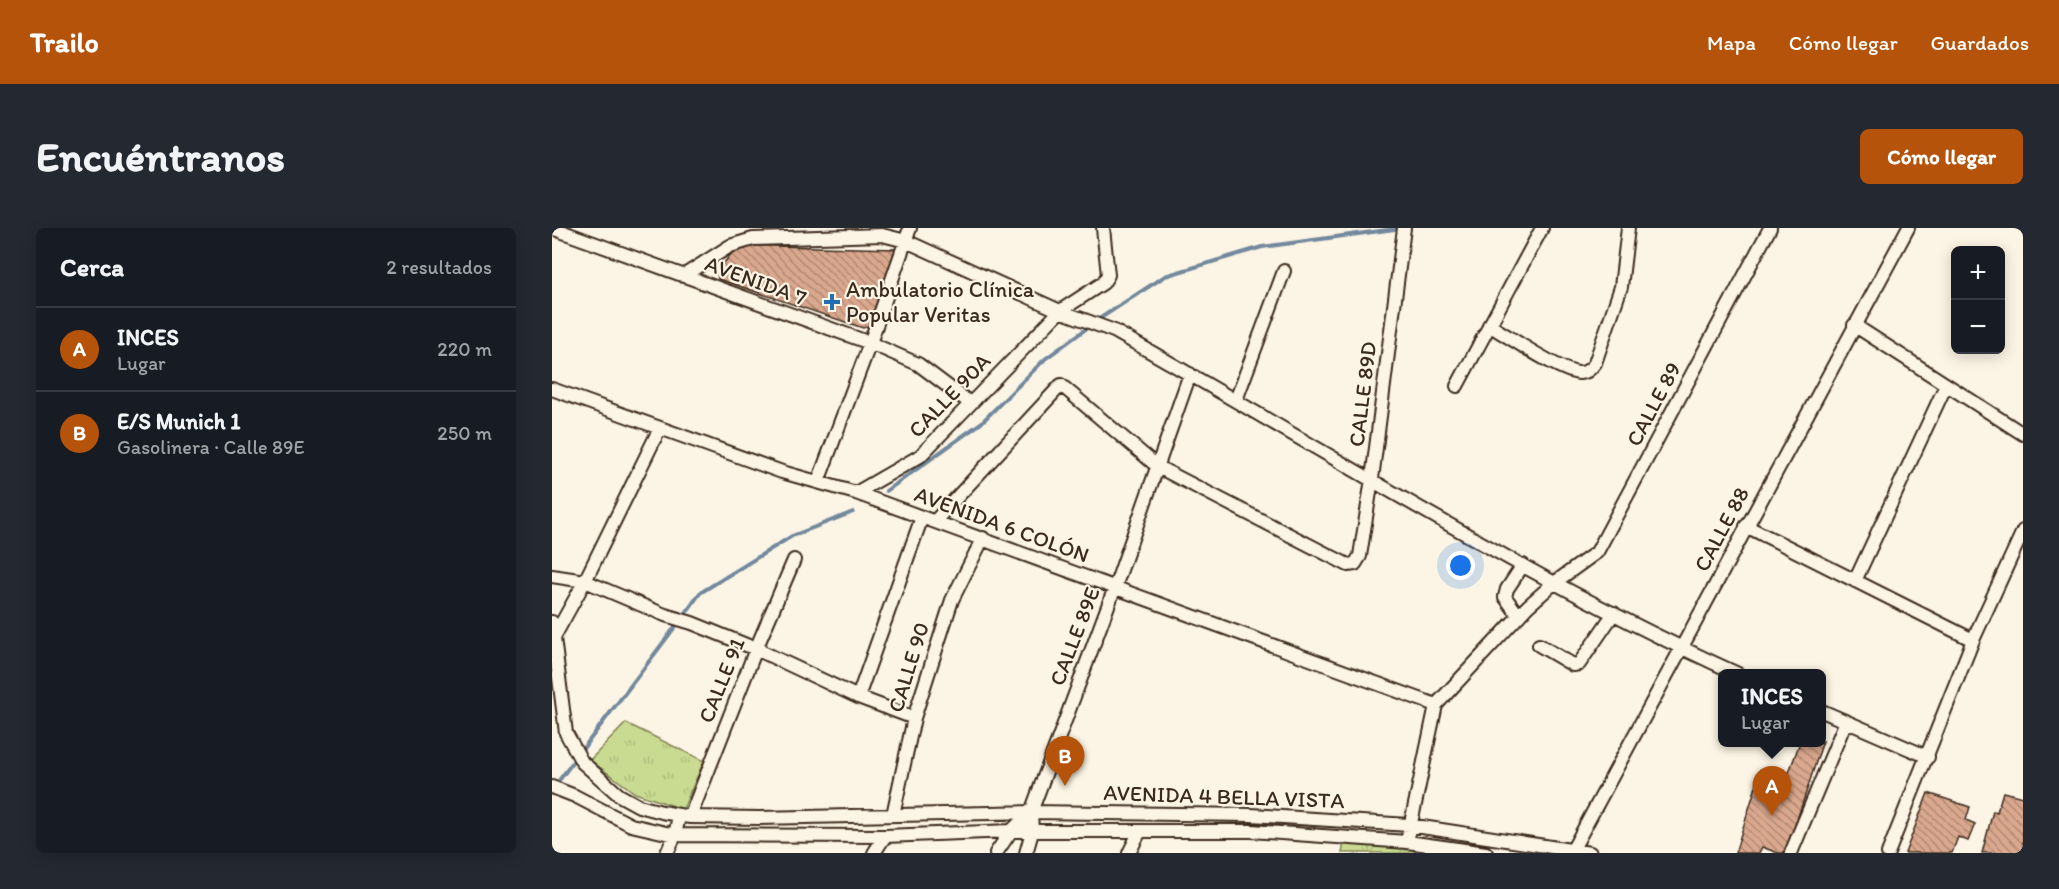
<!DOCTYPE html>
<html lang="es">
<meta charset="utf-8">
<style>
:root{--surface:#171b24;--page:#242831;--text:#f1f3f6;--muted:#9ea1a6;--line:#363941;--accent:#b45309}
body{margin:0;font-family:Itim,sans-serif;background:var(--page);color:var(--text)}
.controls{position:absolute;right:18px;top:18px;display:grid;overflow:hidden;border-radius:9px;box-shadow:0 3px 15px #0003}
.controls button{width:54px;height:54px;display:grid;place-items:center;padding:0;border:0;border-bottom:2px solid var(--line);background:var(--surface);color:var(--text);font:30px sans-serif}
.you{position:absolute;left:909px;top:338px;width:21px;height:21px;margin:-15px;border:4px solid #fff;border-radius:50%;background:#1a73e8;box-shadow:0 0 0 9px #1a73e833}
.badge{display:grid;place-items:center;width:39px;height:39px;border-radius:50%;background:var(--accent);color:#fff;font-size:20px;font-weight:700}
.pin{position:absolute;translate:-50% -50px;filter:drop-shadow(0 2px 3px #0008)}
.pin::after{content:'';position:absolute;top:32px;width:21px;height:18px;background:inherit;clip-path:polygon(0 0,100% 0,50% 100%)}
.popup{position:absolute;left:1166px;top:441px;width:108px;height:78px;box-sizing:border-box;display:grid;place-content:center;border-radius:9px;background:var(--surface);filter:drop-shadow(0 2px 4px #0005);font-size:20px;white-space:nowrap;color:var(--muted)}
.popup b{font-size:22px;color:var(--text)}
.popup::after{content:'';position:absolute;left:50%;top:100%;margin-left:-12px;border:12px solid transparent;border-top-color:var(--surface)}
.list{margin:0;padding:0;list-style:none}
h2{display:flex;justify-content:space-between;align-items:center;height:78px;margin:0;padding:0 24px;font-size:26px}
h2 small{font-size:20px;font-weight:400;color:var(--muted)}
.list li{display:grid;grid-template-columns:39px 1fr auto;gap:18px;align-items:center;box-sizing:border-box;height:84px;padding:0 24px;border-top:2px solid var(--line)}
.list b{display:block;font-size:22px;white-space:nowrap}
.list p{margin:0;font-size:20px;white-space:nowrap;color:var(--muted)}
.list em{font-size:20px;font-style:normal;color:var(--muted)}
.map{position:relative;flex:none;width:1471px;height:625px;overflow:hidden;border-radius:9px}
header{display:flex;align-items:center;gap:36px;box-sizing:border-box;height:84px;padding:0 30px;background:var(--accent);color:#fff}
header strong{font-size:28px}
nav{display:flex;gap:33px;margin-inline-start:auto;font-size:21px}
.intro{display:flex;align-items:center;justify-content:space-between;box-sizing:border-box;height:144px;padding:0 36px}
h1{margin:0;font-size:42px}
.button{padding:15px 27px;border-radius:9px;background:var(--accent);color:#fff;font-size:21px;font-weight:700}
main{display:flex;gap:36px;padding:0 36px}
aside{flex:1;background:var(--surface);border-radius:9px;box-shadow:0 3px 15px #0003}
.map>svg:first-child{display:block}
.grass{fill:url(#grass-tufts);stroke:#828257;stroke-width:1.5}
.lines{fill:none;stroke-linecap:round;stroke-linejoin:round}
.stream{stroke:#72889d;stroke-width:4}
.building{fill:url(#building-back-hatch);stroke:#3b2a1e;stroke-width:1.5}
.minor-casing{stroke:#3b2a1e;stroke-width:16}
.minor{stroke:#fcf5e5;stroke-width:12}
.poi-dot{fill:#1f6fb2;stroke:#fcf5e5;stroke-width:2}
.labels{text-anchor:middle;stroke-width:4.5;stroke-linejoin:round;paint-order:stroke}
.street-label{font-size:22px;fill:#3b2a1e;stroke:#fcf5e5}
.poi-label{font-size:22px;fill:#3b2a1e;stroke:#fcf5e5;text-anchor:start}
</style>
<header>
<strong>Trailo</strong>
<nav><a>Mapa</a><a>Cómo llegar</a><a>Guardados</a></nav>
</header>
<div class="intro"><h1>Encuéntranos</h1><a class="button">Cómo llegar</a></div>
<main>
<aside>
<h2>Cerca<small>2 resultados</small></h2>
<ul class="list">
<li><span class="badge">A</span><div><b>INCES</b><p>Lugar</p></div><em>220 m</em></li>
<li><span class="badge">B</span><div><b>E/S Munich 1</b><p>Gasolinera · Calle 89E</p></div><em>250 m</em></li>
</ul>
</aside>
<div class="map">
<svg width="1471" height="625" viewBox="0 0 1471 625">
<defs>
<pattern id="grass-tufts" width="24" height="20" patternUnits="userSpaceOnUse" patternTransform="scale(1.5)"><rect width="24" height="20" fill="#c9db90"/><path d="M3 7l-1-3M5 7V3M7 7l1-3M15 17l-1-3M17 17v-4M19 17l1-3" fill="none" stroke="#aebc7c"/></pattern>
<pattern id="building-back-hatch" width="6" height="6" patternUnits="userSpaceOnUse" patternTransform="scale(1.5)"><rect width="6" height="6" fill="#daa88e"/><path d="M-1 5l2 2M0 0l6 6M5-1l2 2" fill="none" stroke="#b28973"/></pattern>
</defs>
<rect width="100%" height="100%" fill="#fcf5e5"/>
<filter id="ink" filterUnits="userSpaceOnUse"><feTurbulence type="fractalNoise" baseFrequency=".0167" numOctaves="2"/><feDisplacementMap in="SourceGraphic" scale="12" xChannelSelector="R" yChannelSelector="G"/><feConvolveMatrix kernelMatrix="1 2 1 2 8 2 1 2 1" color-interpolation-filters="sRGB"/></filter>
<g filter="url(#ink)">
<path class="grass" d="M74,495L152,533L131,581L83,565L38,532Z
M793,610V616L863,621L862,625H790Z"/>
<g class="lines">
<path class="stream" d="M544,93L613,48L710,19L850,0
M334,263L429,195L493,131L538,98
M131,389L148,365L240,308L301,284
M2,559L126,395"/>
</g>
<path class="building" d="M186,17L345,21L319,97L311,100L166,51L165,44Z
M1270,513H1271L1234,625H1226L1210,619L1207,625H1183L1207,549L1232,558L1248,514H1270Z
M1451,564L1471,569V625H1430L1441,583L1445,584Z
M1376,565L1418,579L1414,592L1423,596L1416,613L1406,609L1400,625H1353Z"/>
<g class="lines">
<defs>
<path id="minor" d="M0,0L318,115L366,136L418,175
M131,48L178,18L201,11L330,7L354,13L508,83L562,103C768,219 969,348 1186,446
M937,97C954,107 1012,146 1028,145C1035,145 1039,141 1043,135L1069,59L1076,0
M1302,97L1471,206
M905,158L990,0
M0,161L230,244L304,265L884,477
M684,172L732,43
M266,254L318,115L358,0
M304,265L368,228L508,83L551,55L556,47L551,0
M383,293L509,157L606,239L796,337L803,336L808,328L820,251L852,0
M1194,298L1421,412
M0,348L33,353L113,387L140,395L204,421L306,469L362,490
M1303,353L1394,157
M967,388L953,369L955,361L971,337
M0,394L14,505L30,534L67,567L87,578L110,584L138,589L207,590L479,584L699,587L857,597L1038,625
M2,409L33,353L108,200
M987,417L1021,437L1027,436L1062,385
M306,469L370,289
M1270,483L1376,529
M0,559L23,568L79,597L123,607L333,608L459,603H699L855,614L934,625
M341,587L362,490L400,372L431,310
M138,589L204,421L242,332
M855,614L884,477L976,378L1002,355L1045,324L1218,0
M1021,621C1134,415 1243,206 1356,0
M115,625L123,607L127,588
M322,625L333,608
M444,625L459,603L479,584L563,359L638,146
M474,625L480,604L479,584
M577,625L588,603
M1239,625L1294,493
M1336,625L1421,412L1471,303"/>
</defs>
<use href="#minor" class="minor-casing"/>
<use href="#minor" class="minor"/>
</g>
</g>
<path class="poi-dot" d="M277 65h6v6h6v6h-6v6h-6v-6h-6v-6h6z"/>
<g class="labels">
<g class="street-label">
<text transform="translate(204 52) rotate(20)" y="8">AVENIDA 7</text>
<text transform="translate(810 166) rotate(-83)" y="8">CALLE 89D</text>
<text transform="translate(397 167) rotate(-46)" y="8">CALLE 90A</text>
<text transform="translate(1101 176) rotate(-62)" y="8">CALLE 89</text>
<text transform="translate(450 296) rotate(20)" y="8">AVENIDA 6 COLÓN</text>
<text transform="translate(1169 301) rotate(-62)" y="8">CALLE 88</text>
<text transform="translate(522 408) rotate(-69)" y="8">CALLE 89E</text>
<text transform="translate(356 439) rotate(-73)" y="8">CALLE 90</text>
<text transform="translate(169 452) rotate(-68)" y="8">CALLE 91</text>
<text transform="translate(672 568) rotate(2)" y="8">AVENIDA 4 BELLA VISTA</text>
</g>
<g class="poi-label">
<text x="294" y="69">Ambulatorio Clínica<tspan x="294" dy="25">Popular Veritas</tspan></text>
</g>
</g>
</svg>
<div class="controls">
<button>+</button>
<button>−</button>
</div>
<div class="you"></div>
<div class="pin badge" style="left:1220px;top:588px">A</div>
<div class="popup"><b>INCES</b>Lugar</div>
<div class="pin badge" style="left:513px;top:558px">B</div>
</div>
</main>
